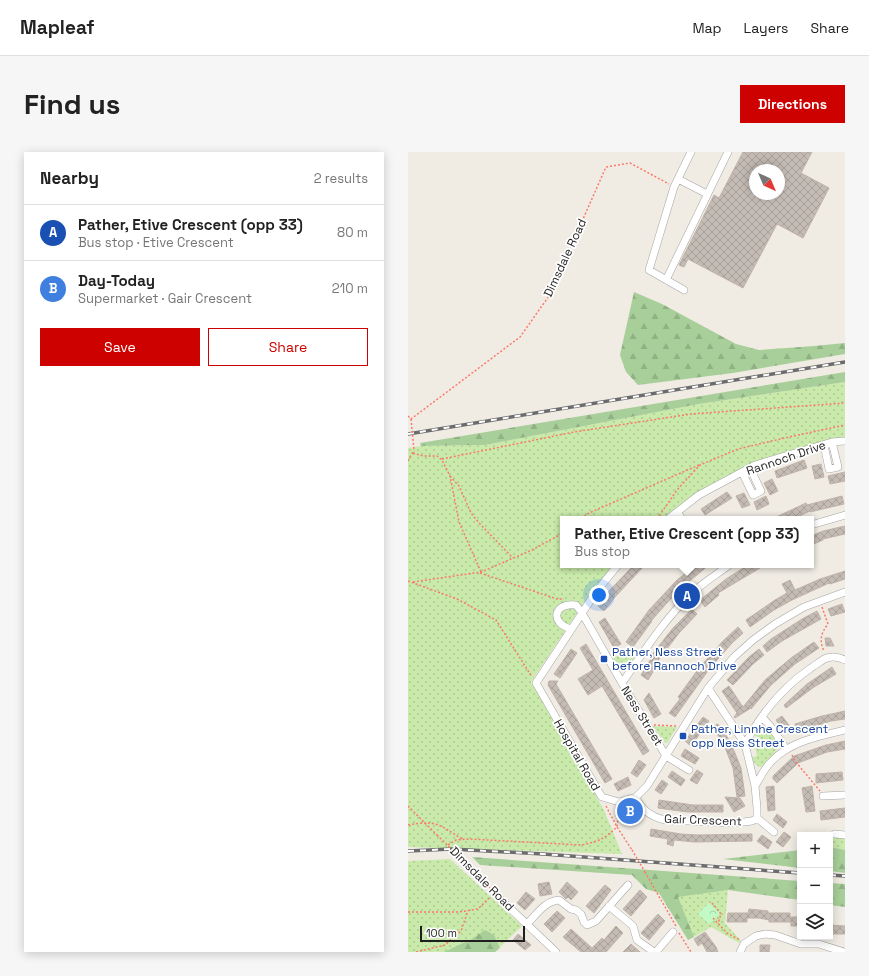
<!DOCTYPE html>
<meta charset="utf-8">
<style>
:root{--surface:#fff;--page:#f6f6f6;--text:#222;--muted:#767676;--line:#e0e0e0;--accent:#cd0100}
body{margin:0;font-family:"Space Grotesk",sans-serif;background:var(--page);color:var(--text)}
.controls{position:absolute;right:12px;bottom:12px;display:grid;overflow:hidden;border-radius:0px;box-shadow:0 2px 10px #0003}
.controls button{width:36px;height:36px;display:grid;place-items:center;padding:0;border:0;border-bottom:1px solid var(--line);background:var(--surface);color:var(--text);font:20px sans-serif}
.compass{position:absolute;left:341px;top:12px;width:36px;height:36px;border-radius:50%;background:var(--surface);box-shadow:0 2px 10px #0003;rotate:136deg}
.scale{position:absolute;left:12px;bottom:10px;width:105px;box-sizing:border-box;padding-left:4px;border:2px solid #1e1e1e;border-top:0;font-size:11px;line-height:14px;white-space:nowrap;color:#1e1e1e;-webkit-text-stroke:3px #fff;paint-order:stroke}
.you{position:absolute;left:191px;top:443px;width:14px;height:14px;margin:-10px;border:3px solid #fff;border-radius:50%;background:#1a73e8;box-shadow:0 0 0 6px #1a73e833}
.badge{display:grid;place-items:center;width:26px;height:26px;border-radius:50%;background:var(--accent);color:#fff;font-size:13px;font-weight:700}
.pin{position:absolute;translate:-50% -50%;border:2px solid #fff;box-shadow:0 1px 4px #0006}
.popup{position:absolute;left:152px;top:364px;width:254px;height:52px;box-sizing:border-box;display:grid;place-content:center;border-radius:0px;background:var(--surface);filter:drop-shadow(0 1px 3px #0005);font-size:13px;white-space:nowrap;color:var(--muted)}
.popup b{font-size:15px;color:var(--text)}
.popup::after{content:'';position:absolute;left:50%;top:100%;margin-left:-8px;border:8px solid transparent;border-top-color:var(--surface)}
.list{margin:0;padding:0;list-style:none}
h2{display:flex;justify-content:space-between;align-items:center;height:52px;margin:0;padding:0 16px;font-size:17px}
h2 small{font-size:13px;font-weight:400;color:var(--muted)}
.list li{display:grid;grid-template-columns:26px 1fr auto;gap:12px;align-items:center;box-sizing:border-box;height:56px;padding:0 16px;border-top:1px solid var(--line)}
.list b{display:block;font-size:15px;white-space:nowrap}
.list p{margin:0;font-size:13px;white-space:nowrap;color:var(--muted)}
.list em{font-size:13px;font-style:normal;color:var(--muted)}
.actions{display:flex;gap:8px;padding:12px 16px}
.actions a{flex:1;padding:9px 0;border:1px solid var(--accent);border-radius:0px;text-align:center;font-size:14px;color:var(--accent)}
.actions .main{background:var(--accent);color:#fff}
.icon{flex:none;width:22px;height:22px;fill:none;stroke:currentColor;stroke-width:2;stroke-linecap:round;stroke-linejoin:round}
.map{position:relative;flex:none;width:437px;height:800px;overflow:hidden;border-radius:0px}
header{display:flex;align-items:center;gap:24px;box-sizing:border-box;height:56px;padding:0 20px;background:var(--surface);border-bottom:1px solid var(--line)}
header strong{font-size:19px}
nav{display:flex;gap:22px;margin-inline-start:auto;font-size:14px}
.intro{display:flex;align-items:center;justify-content:space-between;box-sizing:border-box;height:96px;padding:0 24px}
h1{margin:0;font-size:28px}
.button{padding:10px 18px;border-radius:0px;background:var(--accent);color:#fff;font-size:14px;font-weight:700}
main{display:flex;gap:24px;padding:0 24px}
aside{flex:1;background:var(--surface);border-radius:0px;box-shadow:0 2px 10px #0003}
.map>svg:first-child{display:block}
.grass{fill:url(#grass-dots)}
.forest{fill:url(#forest-firs)}
.park{fill:url(#park-crowns)}
.building{fill:url(#building-cross-hatch);stroke:#c1b2a7;fill-rule:evenodd}
.lines{fill:none;stroke-linecap:round;stroke-linejoin:round}
.minor-casing{stroke:#a5a5a5;stroke-width:8}
.path{stroke:#fc7969;stroke-width:1.5;stroke-dasharray:2 2;stroke-linecap:butt}
.minor{stroke:#fff;stroke-width:7}
.rail-casing{stroke:#6c6c6c;stroke-width:3.5}
.rail{stroke:#fff;stroke-width:2;stroke-dasharray:6;stroke-linecap:butt}
.path-bridge{stroke:#fc7969;stroke-width:1.5;stroke-dasharray:2 2;stroke-linecap:butt}
.transit-dot{fill:#1a4fb4;stroke:#fff;stroke-width:1.5}
.labels{text-anchor:middle;stroke-width:3.5;stroke-linejoin:round;paint-order:stroke}
.street-label{font-size:12px;fill:#1e1e1e;stroke:#fff}
.transit-label{font-size:12px;fill:#164399;stroke:#fff;text-anchor:start}
</style>
<header>
<strong>Mapleaf</strong>
<nav><a>Map</a><a>Layers</a><a>Share</a></nav>
</header>
<div class="intro"><h1>Find us</h1><a class="button">Directions</a></div>
<main>
<aside>
<h2>Nearby<small>2 results</small></h2>
<ul class="list">
<li><span class="badge" style="background:#1a4fb4">A</span><div><b>Pather, Etive Crescent (opp 33)</b><p>Bus stop · Etive Crescent</p></div><em>80 m</em></li>
<li><span class="badge" style="background:#3f7fe0">B</span><div><b>Day-Today</b><p>Supermarket · Gair Crescent</p></div><em>210 m</em></li>
</ul>
<div class="actions"><a class="main">Save</a><a>Share</a></div>
</aside>
<div class="map">
<svg width="437" height="800" viewBox="0 0 437 800">
<defs>
<pattern id="grass-dots" width="8" height="8" patternUnits="userSpaceOnUse"><rect width="8" height="8" fill="#c9eaaa"/><path d="M2 2h.1M6 6h.1" fill="none" stroke="#acc892" stroke-width="1.8" stroke-linecap="round"/></pattern>
<pattern id="forest-firs" width="22" height="20" patternUnits="userSpaceOnUse"><rect width="22" height="20" fill="#a8cf99"/><path d="M5 1l3.5 6h-7zM16 11l3.5 6h-7z" fill="#90b183"/></pattern>
<pattern id="park-crowns" width="20" height="18" patternUnits="userSpaceOnUse"><rect width="20" height="18" fill="#c1fac6"/><path d="M2 6a3 3 0 1 1 6 0M12 15a3 3 0 1 1 6 0" fill="none" stroke="#a5d6aa"/></pattern>
<pattern id="building-cross-hatch" width="8" height="8" patternUnits="userSpaceOnUse"><rect width="8" height="8" fill="#c4bbb4"/><path d="M0 0l8 8M0 8l8-8" fill="none" stroke="#a8a09a"/></pattern>
</defs>
<rect width="100%" height="100%" fill="#f0ece4"/>
<path class="grass" d="M437,230V285L429,286L344,311L289,340L254,367H155V413H206L185,437L123,530L196,658L214,702L0,695V296L13,294L77,293L291,252Z
M204,504H227L217,520H214Z
M245,574L269,575L259,591H257Z
M352,574C362,576 368,587 370,595C369,599 357,612 353,615C347,614 346,611 344,605L349,604L347,594L342,595V591L348,593L350,585L345,583Z
M428,684L437,685V698L422,695V685Z
M42,707L114,774L87,800H0V709Z
M320,738L317,771L333,789L331,791L303,775L286,785L269,745Z"/>
<path class="forest" d="M226,140L254,152L328,192L351,198L406,194L437,191V202L325,221L230,233L218,220L212,203Z
M437,220V230L291,252L77,293L13,294L12,291Z
M422,695L437,698V721L422,719Z
M392,698V716L315,707L384,699Z
M64,705L392,729V748L320,738L270,745L286,785L280,788L251,741L238,737L224,723L72,713Z
M422,731L437,732V755L422,753Z
M77,778L86,783L92,796L87,800H36L64,787Z"/>
<path class="park" d="M301,751L312,761L301,772L290,762Z"/>
<path class="building" d="M335,0H404L393,21L421,36L395,86L369,72L335,136L280,107L276,115L271,113L306,43L311,46ZM347,18H371V42H347Z
M396,308L399,316L369,326L367,319Z
M413,312L416,325L407,327L404,314Z
M437,320V329L422,332L420,324Z
M364,327L370,339L362,343L356,331Z
M319,340L324,346L297,363L293,357Z
M336,341L342,353L334,356L328,344Z
M358,344L361,352L349,358L346,350Z
M434,344L436,352L402,360V359L385,367H364L398,351L399,353Z
M437,374V382L415,387V388L403,393V384L415,379Z
M226,413H237L206,446L196,459L190,454L201,439Z
M288,413H301L273,436L258,452L243,469H244L225,495L218,490L241,458L269,428Z
M340,413H357L310,441L311,443L297,455L292,448L318,427Z
M437,419V427L422,432L421,431L384,448L366,458L342,475L338,468L367,448L379,441L374,432L382,428L387,438L412,427Z
M434,452L437,460L423,464L420,457Z
M284,457L289,462L271,481L246,514L248,515L240,528L233,523L244,505L243,504L265,476Z
M409,459L413,467L374,489L359,500L355,494L363,487L394,467Z
M197,466L213,492L206,496L191,470Z
M330,475L335,481L324,491L302,516L267,565L261,561L272,547L270,545L291,516L315,489Z
M417,486H422L426,494H418Z
M406,490L411,496L387,512L363,533L343,557V556L327,566L326,565L329,561L314,539L321,534L335,555L357,528L383,506Z
M178,492L241,599L235,603L194,534L180,543L170,527L185,518L172,496Z
M163,497L169,501L152,526L146,522Z
M351,497L356,503L345,512L325,533L319,528L341,505Z
M424,515L428,522L406,535L378,556L376,553L399,532Z
M141,529H150L148,532L204,627L197,631L140,533Z
M241,541L253,562L246,566L236,548Z
M437,559V567L423,569L389,580L387,572L414,564Z
M374,564L383,576L377,580L368,568Z
M295,565L301,569L283,594L277,589Z
M310,572L322,589L333,616L337,644L329,645L325,616L313,585L312,586L304,575Z
M437,589V597L419,600L390,611L369,631L365,627V624L386,604L418,593Z
M277,597L291,606L287,612L273,604Z
M231,608L238,613L229,625L223,621Z
M289,618L295,622L289,632L282,628Z
M264,619L277,628L273,634L260,625Z
M434,620L435,628L408,631V622Z
M220,625L223,633L210,639L206,632Z
M254,628L260,632L253,642L247,638Z
M366,634L367,658L360,659L358,635Z
M404,634L407,659L398,660L394,636Z
M317,645L332,646L337,654L326,660Z
M251,648L285,653H315V660H279L250,656Z
M221,652H223L230,661L221,667L214,658Z
M437,656V665L413,668L412,659Z
M369,662L379,670L375,676L365,668Z
M243,677L273,682L290,683L344,682V689L286,690L266,688L265,694L259,692L260,687L242,684Z
M376,680L383,685L375,695L368,690Z
M354,683L364,690L360,697L349,689Z
M141,730L144,742L132,744L130,732Z
M159,730L170,740L163,748L160,745L158,747L151,740Z
M197,733L203,738L186,761L178,754Z
M232,738L239,745L223,764L215,757Z
M118,740L127,747L117,758L109,751Z
M341,757L360,759V761H382V765H392V774H383V770H361V768L351,766H339V770H319L320,761H340Z
M149,759L157,766L144,780L136,772Z
M250,762L257,769L241,788L233,781Z
M422,773L437,774V782H425V779H422Z
M208,774L215,781L198,800H173L155,785L163,777L184,796L194,786L196,788Z
M297,780L308,795L310,800H299L294,791L290,794L286,787Z
M110,782L123,793L117,798L105,788Z
M223,792L232,800H215Z
M352,793H362L361,800H352Z"/>
<g class="lines">
<defs>
<path id="minor" d="M270,27L299,42
M258,128L320,0
M276,138L241,118L266,35L283,0
M416,293L421,317L430,315L424,290
M334,320L345,343L353,339L342,316
M269,360L274,367
M260,367L291,343L347,313L424,290L437,289
M403,373L437,363
M210,413L188,440L128,531L192,642L194,645L211,650L228,645L239,634L300,536L326,505L345,488L367,472L396,455L437,440
M163,477C141,471 146,450 168,453L174,461L214,531L258,604L281,618
M214,531C235,501 255,469 282,443C293,432 308,423 321,413
M354,565L364,576L378,597
M337,592C353,562 375,535 403,516C407,513 412,510 416,507C423,504 431,505 437,508
M347,634C352,626 356,617 362,611C380,590 411,584 437,578
M415,644L437,643
M228,645C233,658 244,665 257,668L327,671L344,669L349,666V656L347,634L337,592L300,536
M349,666L366,680
M427,682L437,683
M86,741L148,800
M201,754L225,774L229,788L246,800
M119,772C129,762 137,749 151,748L163,757L168,758L173,762L176,770L179,773L188,769L220,733
M248,800L265,780
M332,800L336,792L348,784L357,782L367,783L393,792H411L436,800"/>
</defs>
<use href="#minor" class="minor-casing"/>
<path class="path" d="M0,264L3,267L112,185L141,144L198,15L222,11L261,32
M5,301L15,304H29L34,308L42,324L51,370L73,420
M34,307L166,280L283,262L437,251
M0,309L6,298
M42,324L51,334L63,361L71,371L105,406
M173,367L181,361L291,313
M249,367L269,338L292,313L330,297L381,285L437,273
M72,421L149,447H156
M0,429L49,447L88,468L124,525
M5,430L73,420L124,398L155,381
M414,455L420,472C413,481 411,488 416,499
M206,503H226
M246,573L269,574
M384,603L387,609L412,639
M0,654L29,683
M198,654L209,675L224,698
M0,673C29,668 30,672 54,687
M40,693L48,688L61,687L173,693C190,690 196,687 209,675L211,656
M64,717L82,736
M237,720L268,774
M304,751L313,762L310,772
M0,760H51L70,757L81,746
M305,766L319,781L332,788
M271,781L283,800
M8,800L37,793L53,779L60,759"/>
<use href="#minor" class="minor"/>
<defs>
<path id="rail" d="M0,282L437,210
M0,699L43,697L135,702L392,721
M422,723L437,724"/>
</defs>
<use href="#rail" class="rail-casing"/>
<use href="#rail" class="rail"/>
<path class="path-bridge" d="M3,267L6,298
M29,683L64,717
M224,698L237,720"/>
</g>
<g class="transit-dot">
<rect x="192" y="503" width="8" height="8" rx="2"/>
<rect x="271" y="580" width="8" height="8" rx="2"/>
</g>
<g class="labels">
<g class="street-label">
<text transform="translate(157 106) rotate(-65)" y="4">Dimsdale Road</text>
<text transform="translate(378 306) rotate(-19)" y="4">Rannoch Drive</text>
<text transform="translate(234 564) rotate(58)" y="4">Ness Street</text>
<text transform="translate(169 603) rotate(60)" y="4">Hospital Road</text>
<text transform="translate(295 668) rotate(2)" y="4">Gair Crescent</text>
<text transform="translate(74 727) rotate(45)" y="4">Dimsdale Road</text>
</g>
<g class="transit-label">
<text x="204" y="504">Pather, Ness Street<tspan x="204" dy="14">before Rannoch Drive</tspan></text>
<text x="283" y="581">Pather, Linnhe Crescent<tspan x="283" dy="14">opp Ness Street</tspan></text>
</g>
</g>
</svg>
<div class="controls">
<button>+</button>
<button>−</button>
<button><svg class="icon" aria-label="layers" viewBox="0 0 24 24"><path d="M12 4l9 5-9 5-9-5zM3 14l9 5 9-5"/></svg></button>
</div>
<svg class="compass" viewBox="-18 -18 36 36"><path d="M0-13l5 13h-10z" fill="#e53935"/><path d="M0 13l5-13h-10z" fill="#767676"/></svg>
<div class="scale">100 m</div>
<div class="you"></div>
<div class="pin badge" style="left:279px;top:444px;background:#1a4fb4">A</div>
<div class="popup"><b>Pather, Etive Crescent (opp 33)</b>Bus stop</div>
<div class="pin badge" style="left:222px;top:659px;background:#3f7fe0">B</div>
</div>
</main>
